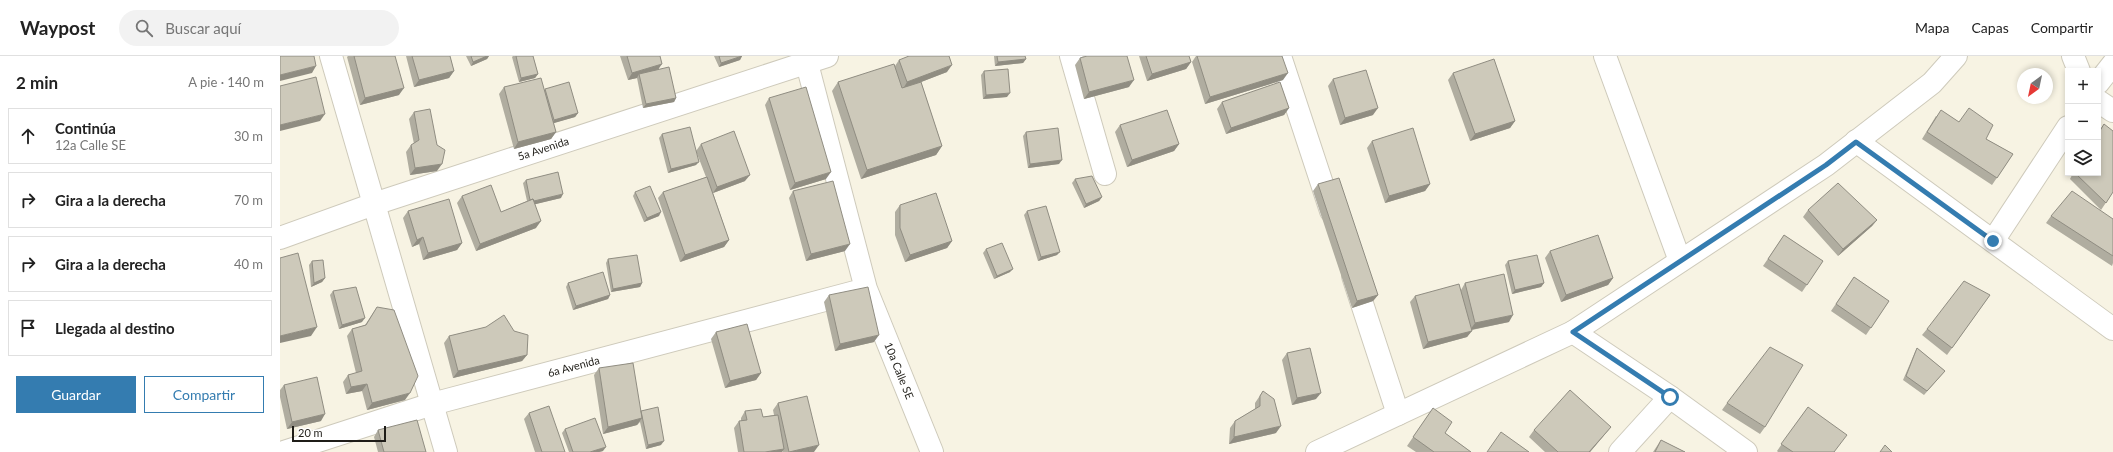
<!DOCTYPE html>
<html lang="es">
<meta charset="utf-8">
<style>
:root{--surface:#fff;--page:#f2f2f2;--text:#222;--muted:#767676;--line:#e0e0e0;--accent:#347cb0}
body{margin:0;font-family:Lato,sans-serif;background:var(--page);color:var(--text)}
.controls{position:absolute;right:12px;top:12px;display:grid;overflow:hidden;border-radius:0px;box-shadow:0 2px 6px #0003}
.controls button{width:36px;height:36px;display:grid;place-items:center;padding:0;border:0;border-bottom:1px solid var(--line);background:var(--surface);color:var(--text);font:20px sans-serif}
.compass{position:absolute;left:1737px;top:12px;width:36px;height:36px;border-radius:50%;background:var(--surface);box-shadow:0 2px 6px #0003;rotate:213deg}
.scale{position:absolute;left:12px;bottom:10px;width:94px;box-sizing:border-box;padding-left:4px;border:2px solid #1f1d18;border-top:0;font-size:11px;line-height:14px;white-space:nowrap;color:#1f1d18;-webkit-text-stroke:3px #fff;paint-order:stroke}
.stop{position:absolute;width:12px;height:12px;margin:-9px;border:3px solid #347cb0;border-radius:50%;background:#fff}
.stop.end{background:#347cb0;border-color:#fff;box-shadow:0 1px 4px #0008}
.list{margin:0;padding:0;list-style:none}
h2{display:flex;justify-content:space-between;align-items:center;height:52px;margin:0;padding:0 16px;font-size:17px}
h2 small{font-size:13px;font-weight:400;color:var(--muted)}
.list li{display:grid;grid-template-columns:26px 1fr auto;gap:12px;align-items:center;box-sizing:border-box;height:56px;margin:0 8px 8px;padding:0 8px;border:1px solid var(--line);border-radius:0px}
.list b{display:block;font-size:15px;white-space:nowrap}
.list p{margin:0;font-size:13px;white-space:nowrap;color:var(--muted)}
.list em{font-size:13px;font-style:normal;color:var(--muted)}
.actions{display:flex;gap:8px;padding:12px 16px}
.actions a{flex:1;padding:9px 0;border:1px solid var(--accent);border-radius:0px;text-align:center;font-size:14px;color:var(--accent)}
.actions .main{background:var(--accent);color:#fff}
.icon{flex:none;width:22px;height:22px;fill:none;stroke:currentColor;stroke-width:2;stroke-linecap:round;stroke-linejoin:round}
.map{position:relative;flex:none;width:1833px;height:396px;overflow:hidden}
header{display:flex;align-items:center;gap:24px;box-sizing:border-box;height:56px;padding:0 20px;background:var(--surface);border-bottom:1px solid var(--line)}
header strong{font-size:19px}
nav{display:flex;gap:22px;margin-inline-start:auto;font-size:14px}
.search{width:280px;height:36px;background:var(--page);display:flex;align-items:center;gap:10px;box-sizing:border-box;padding:0 14px;border-radius:22px;color:var(--muted);font-size:15px}
main{display:flex}
aside{flex:1;background:var(--surface)}
.map>svg:first-child{display:block}
.lines{fill:none;stroke-linecap:round;stroke-linejoin:round}
.street-casing{stroke:#cecabb;stroke-width:24}
.street{stroke:#fff;stroke-width:22}
.wall{fill:#b0ada0}
.shaded-wall{fill:#908d82}
.building{fill:#cdc9ba;stroke:#908d82}
.route{stroke:#347cb0;stroke-width:5}
.labels{text-anchor:middle;stroke-width:4;stroke-linejoin:round;paint-order:stroke}
.street-label{font-size:11px;fill:#1f1d18;stroke:#fff}
</style>
<header>
<strong>Waypost</strong>
<div class="search"><svg class="icon" aria-label="search" viewBox="0 0 24 24"><circle cx="10" cy="10" r="6"/><path d="M15 15l6 6"/></svg>Buscar aquí</div>
<nav><a>Mapa</a><a>Capas</a><a>Compartir</a></nav>
</header>
<main>
<aside>
<h2>2 min<small>A pie · 140 m</small></h2>
<ul class="list">
<li><svg class="icon" aria-label="ahead" viewBox="0 0 24 24"><path d="M12 20V5M6 11l6-6 6 6"/></svg><div><b>Continúa</b><p>12a Calle SE</p></div><em>30 m</em></li>
<li><svg class="icon" aria-label="right" viewBox="0 0 24 24"><path d="M7 20v-9h11M14 6l5 5-5 5"/></svg><div><b>Gira a la derecha</b></div><em>70 m</em></li>
<li><svg class="icon" aria-label="right" viewBox="0 0 24 24"><path d="M7 20v-9h11M14 6l5 5-5 5"/></svg><div><b>Gira a la derecha</b></div><em>40 m</em></li>
<li><svg class="icon" aria-label="arrive" viewBox="0 0 24 24"><path d="M6 21V4h12l-3 4 3 4H6"/></svg><div><b>Llegada al destino</b></div></li>
</ul>
<div class="actions"><a class="main">Guardar</a><a>Compartir</a></div>
</aside>
<div class="map">
<svg width="1833" height="396" viewBox="0 0 1833 396">
<rect width="100%" height="100%" fill="#f7f3e3"/>
<g class="lines">
<defs>
<g id="street">
<path d="M51,0L166,396"/>
<path id="s1" d="M525,0L586,233L652,396"/>
<path d="M791,0L825,118"/>
<path d="M1000,0L1051,155"/>
<path d="M1325,0L1400,205"/>
<path d="M1793,0L1799,15"/>
<path d="M1818,27L1833,8"/>
<path d="M1818,45L1833,55"/>
<path d="M1576,85L1833,273"/>
<path id="s2" d="M0,182L94,148L547,0"/>
<path d="M1713,185L1788,71"/>
<path d="M1073,220L1118,358"/>
<path d="M1293,276L1390,341L1466,396"/>
<path id="s3" d="M4,396L152,348L575,236"/>
<path d="M1037,396L1293,276L1546,109L1652,27L1676,0"/>
<path d="M1340,396L1390,341"/>
</g>
</defs>
<use href="#street" class="street-casing"/>
<use href="#street" class="street"/>
</g>
<path class="wall" d="M68,0H115L119,39L80,49L67,1Z
M126,0H170L174,15L169,22L134,31Z
M186,0H209L207,3L191,10Z
M233,0H253L258,18L255,22L239,26L232,1Z
M340,0H380L379,13L396,42L394,46L363,52L357,22L348,24Z
M434,0H462L460,4L439,11Z
M714,0H745L746,3L743,7L715,10Z
M859,0H909L911,6L906,13L867,25Z
M916,0H1002L1003,24L925,48L912,6Z
M800,2L849,31L804,43L795,9Z
M619,4L667,16L641,26L662,90L656,99L581,123L552,35L558,26L615,10Z
M704,15L727,41L703,43L701,19Z
M1173,17L1235,65L1230,72L1190,85L1168,24Z
M1053,23L1093,59L1060,69L1048,30Z
M224,31L264,34L298,57L295,61L273,67L276,76L271,83L234,93L219,38Z
M489,42L546,123L510,134L485,49Z
M942,46L1009,52L1004,59L946,78L937,53Z
M134,56L157,115L130,119L126,96L131,89L134,88L129,63Z
M1656,60L1706,83L1733,98L1712,129L1642,83Z
M1824,68L1833,136L1821,154L1790,123L1793,117H1818V77Z
M840,69L899,88L894,95L847,111L835,76Z
M746,76L779,108L748,112L743,80Z
M382,78L416,109L388,117L379,82Z
M1092,85L1150,128L1145,135L1105,147L1087,92Z
M421,88L465,125L433,137L449,184L444,191L400,206L378,142L383,136L426,121L416,95Z
M795,123L822,141L819,145L804,152L792,127Z
M246,124L281,142L255,148L256,172L196,195L177,147L182,140L221,156L247,145L243,127Z
M1038,128L1098,239L1093,245L1072,252L1033,135Z
M513,135L565,195L526,205L509,142Z
M355,136L379,160L364,166L353,140Z
M620,149L672,185L667,192L625,206L615,179V156Z
M1528,154L1597,164L1592,170L1558,200L1523,161Z
M128,155L182,187L177,194L143,204L139,188L132,191L123,162Z
M747,155L777,199L758,205L744,159Z
M1771,160L1833,163V207L1832,210L1766,167Z
M1504,179L1543,205L1522,236L1483,210Z
M706,193L730,216L714,223L703,197Z
M1270,195L1333,222L1328,229L1281,246L1265,202Z
M328,203L362,227L360,231L331,236L326,207Z
M32,205L45,222L42,226L31,231L29,209Z
M1228,205L1264,227L1261,231L1232,238L1225,209Z
M1574,221L1609,245L1586,279L1551,255Z
M288,227L330,239L328,243L293,254L286,231Z
M1185,227L1229,266L1192,274L1187,281L1143,293L1130,246L1135,240L1181,234Z
M53,235L82,266L59,273L50,239Z
M549,239L594,286L555,295L544,246Z
M1710,239L1667,299L1642,279L1647,273Z
M97,251L125,344L87,354L82,335L66,338L63,326L68,319L76,317L67,280L72,273L85,269Z
M436,276L481,317L476,324L445,332L431,283Z
M169,280L247,299L242,305L173,322L164,287Z
M1637,292L1665,315L1644,339L1623,324L1635,296Z
M1007,297L1036,343L1012,349L1002,304Z
M319,312L361,355L381,389L366,393L360,366L357,369L323,378L314,319Z
M4,329L41,365L7,373L0,341V334Z
M983,335L996,377L949,388L950,372L955,365L975,353V347Z
M498,347L534,396H503L502,395V396H458L454,372L459,365H461V362L465,355L483,361L494,359L493,354Z
M1447,347L1485,371L1480,378L1442,354Z
M1528,351L1555,396H1498L1497,395Z
M1153,352L1165,377L1191,396H1136L1127,390Z
M249,357L285,396H255L244,363Z
M1331,371L1326,377L1310,396H1265L1249,381L1254,374Z
M285,373L323,395L319,396H289L282,377Z
M98,374L145,396H98L94,381Z
M1381,384L1405,396H1373Z"/>
<path class="shaded-wall" d="M207,0H209L207,3L191,10L193,6Z
M462,0L460,4L439,11L441,7Z
M746,3L743,7L715,10L718,6Z
M911,6L906,13L867,25L872,18Z
M382,8L377,15L359,18L357,22L348,24L352,17Z
M672,9L667,16L623,33L627,26Z
M36,10L32,17L0,25V19Z
M174,15L169,22L134,31L139,24Z
M1008,17L1003,24L925,48L930,41Z
M258,18L255,22L239,26L241,22Z
M854,24L849,31L804,43L809,36Z
M124,32L119,39L80,49L85,42Z
M730,37L727,41L703,43L706,39Z
M396,42L394,46L363,52L366,48Z
M1009,52L1004,59L946,78L951,72Z
M1098,52L1093,59L1060,69L1065,62Z
M298,57L295,61L271,68L274,64Z
M45,58L40,65L0,75V69Z
M1235,65L1230,72L1190,85L1195,78Z
M276,76L271,83L234,93L238,86Z
M899,88L894,95L847,111L852,104Z
M662,90L656,99L581,123L587,114Z
M782,104L779,108L748,112L750,108Z
M419,106L416,109L388,117L391,113Z
M162,108L157,115L130,119L135,112Z
M551,116L546,123L510,134L515,127Z
M470,119L465,125L433,137L437,131Z
M1150,128L1145,135L1105,147L1109,140Z
M283,138L281,142L248,150L251,146Z
M822,141L819,145L804,152L806,148Z
M381,156L379,160L364,166L367,162Z
M1597,164L1592,170L1558,200L1563,193Z
M261,165L256,172L196,195L200,188Z
M143,181L139,188L132,191L137,184Z
M449,184L444,191L400,206L405,199Z
M672,185L667,192L625,206L630,199Z
M182,187L177,194L143,204L148,197Z
M570,188L565,195L526,205L531,198Z
M780,196L777,199L758,205L761,201Z
M733,213L730,216L714,223L717,220Z
M45,222L42,226L31,231L34,227Z
M1333,222L1328,229L1281,246L1286,239Z
M362,227L360,231L331,236L333,233Z
M1264,227L1261,231L1232,238L1235,234Z
M330,239L328,243L293,254L296,250Z
M1098,239L1093,245L1072,252L1077,245Z
M1233,259L1229,266L1190,274L1195,267Z
M85,262L82,266L59,273L62,269Z
M37,271L31,280L0,287V280Z
M1192,275L1187,281L1143,293L1148,286Z
M599,279L594,286L555,295L560,288Z
M247,299L242,305L173,322L178,315Z
M481,317L476,324L445,332L450,325Z
M87,328L82,335L66,338L71,331Z
M130,337L125,344L87,354L92,347Z
M1041,337L1036,343L1012,349L1017,342Z
M45,358L41,365L7,373L12,366Z
M362,362L357,369L323,378L328,371Z
M1001,370L996,377L949,388L954,381Z
M1331,371L1326,377L1310,396H1309Z
M384,385L381,389L366,393L368,389Z
M539,389L534,396H509Z
M326,391L323,395L319,396H310Z
M504,393L502,396H485Z"/>
<path class="building" d="M0,0H34L36,10L0,19Z
M74,0H115L124,32L85,42Z
M132,0H170L174,15L139,24Z
M191,0H207L193,6Z
M236,0H253L258,18L241,22Z
M347,0H380L382,8L352,17Z
M439,0H462L441,7Z
M629,0H669L672,9L627,26L619,4Z
M717,0H745L746,3L718,6Z
M807,0H847L854,24L809,36L800,2Z
M866,0H909L911,6L872,18Z
M917,0H1002L1008,17L930,41Z
M1214,3L1235,65L1195,78L1173,17Z
M614,8L622,32L641,26L662,90L587,114L558,26Z
M389,11L396,42L366,48L359,18Z
M728,13L730,37L706,39L704,15Z
M1086,14L1098,52L1065,62L1053,23Z
M36,21L45,58L0,69V30Z
M261,22L276,76L238,86L224,31Z
M289,26L298,57L274,64L265,33Z
M1000,26L1009,52L951,72L942,46Z
M526,31L551,116L515,127L489,42Z
M1689,52L1713,69L1706,83L1733,98L1717,122L1647,76L1661,54L1679,66Z
M150,53L157,89L165,94L162,108L135,112L131,89L139,84L134,56Z
M887,54L899,88L852,104L840,69Z
M1824,68L1833,75V136L1826,147L1795,117H1818V78Z
M410,71L419,106L391,113L382,78Z
M778,72L782,104L750,108L746,76Z
M1133,72L1150,128L1109,140L1092,85Z
M454,75L470,119L437,131L421,88Z
M278,116L283,138L254,145L253,143L250,144L246,124Z
M812,120L822,141L806,148L795,123Z
M427,121L449,184L405,199L383,136Z
M1059,122L1098,239L1077,245L1038,128Z
M553,125L570,188L531,198L513,135Z
M1558,127L1597,164L1563,193L1528,154Z
M211,129L221,156L253,143L261,165L200,188L182,140Z
M370,130L381,156L367,162L355,136Z
M1792,135L1833,163V200L1771,160Z
M656,137L672,185L630,199L620,172V149Z
M169,143L182,187L148,197L143,181L137,184L128,155Z
M766,150L780,196L761,201L747,155Z
M1318,179L1333,222L1286,239L1270,195Z
M1504,179L1543,205L1527,229L1488,203Z
M722,187L733,213L717,220L706,193Z
M18,197L37,271L0,280V202Z
M357,199L362,227L333,233L328,203Z
M1257,199L1264,227L1235,234L1228,205Z
M43,204L45,222L34,227L32,205Z
M323,216L330,239L296,250L288,227Z
M1224,218L1233,259L1195,267L1185,227Z
M1574,221L1609,245L1591,272L1556,248Z
M1684,225L1710,239L1672,292L1647,273Z
M1179,228L1192,275L1148,286L1135,240Z
M76,231L85,262L62,269L53,235Z
M588,231L599,279L560,288L549,239Z
M97,251L114,254L138,320L130,337L92,347L87,328L71,331L68,319L82,315L72,273L86,269Z
M224,259L234,275L248,279L247,299L178,315L169,280L206,271Z
M467,268L481,317L450,325L436,276Z
M1490,291L1523,309L1485,371L1447,347Z
M1030,292L1041,337L1017,342L1007,297Z
M1637,292L1665,315L1647,335L1626,320Z
M353,307L362,362L328,371L319,312Z
M37,321L45,358L12,366L4,329Z
M1290,334L1331,371L1309,396H1278L1254,374Z
M983,335L994,343L1001,370L954,381L955,365L980,350V340Z
M527,340L539,389L509,396L498,347Z
M269,350L285,396H262L249,357Z
M378,351L384,385L368,389L361,355Z
M1528,351L1567,379L1554,396H1513L1501,388Z
M1153,352L1172,366L1165,377L1191,396H1154L1133,381Z
M481,353L483,361L498,359L504,393L485,396H464L459,365L467,364L465,355Z
M315,362L326,391L310,396H293L285,373Z
M137,364L146,396H104L98,374Z
M1221,376L1249,396H1207Z
M1381,384L1405,396H1375Z
M1605,389L1612,396H1600Z"/>
<g class="lines">
<path class="route" d="M1390,341L1293,276L1546,109L1576,86L1713,185"/>
</g>
<g class="labels">
<g class="street-label">
<text dy="4" stroke="none"><textPath href="#s2" startOffset="278">5a Avenida</textPath></text>
<text dy="4" stroke="none"><textPath href="#s3" startOffset="302">6a Avenida</textPath></text>
<text dy="4" stroke="none"><textPath href="#s1" startOffset="329">10a Calle SE</textPath></text>
</g>
</g>
</svg>
<div class="controls">
<button>+</button>
<button>−</button>
<button><svg class="icon" aria-label="layers" viewBox="0 0 24 24"><path d="M12 4l9 5-9 5-9-5zM3 14l9 5 9-5"/></svg></button>
</div>
<svg class="compass" viewBox="-18 -18 36 36"><path d="M0-13l5 13h-10z" fill="#e53935"/><path d="M0 13l5-13h-10z" fill="#767676"/></svg>
<div class="scale">20 m</div>
<div class="stop" style="left:1390px;top:341px"></div>
<div class="stop end" style="left:1713px;top:185px"></div>
</div>
</main>
